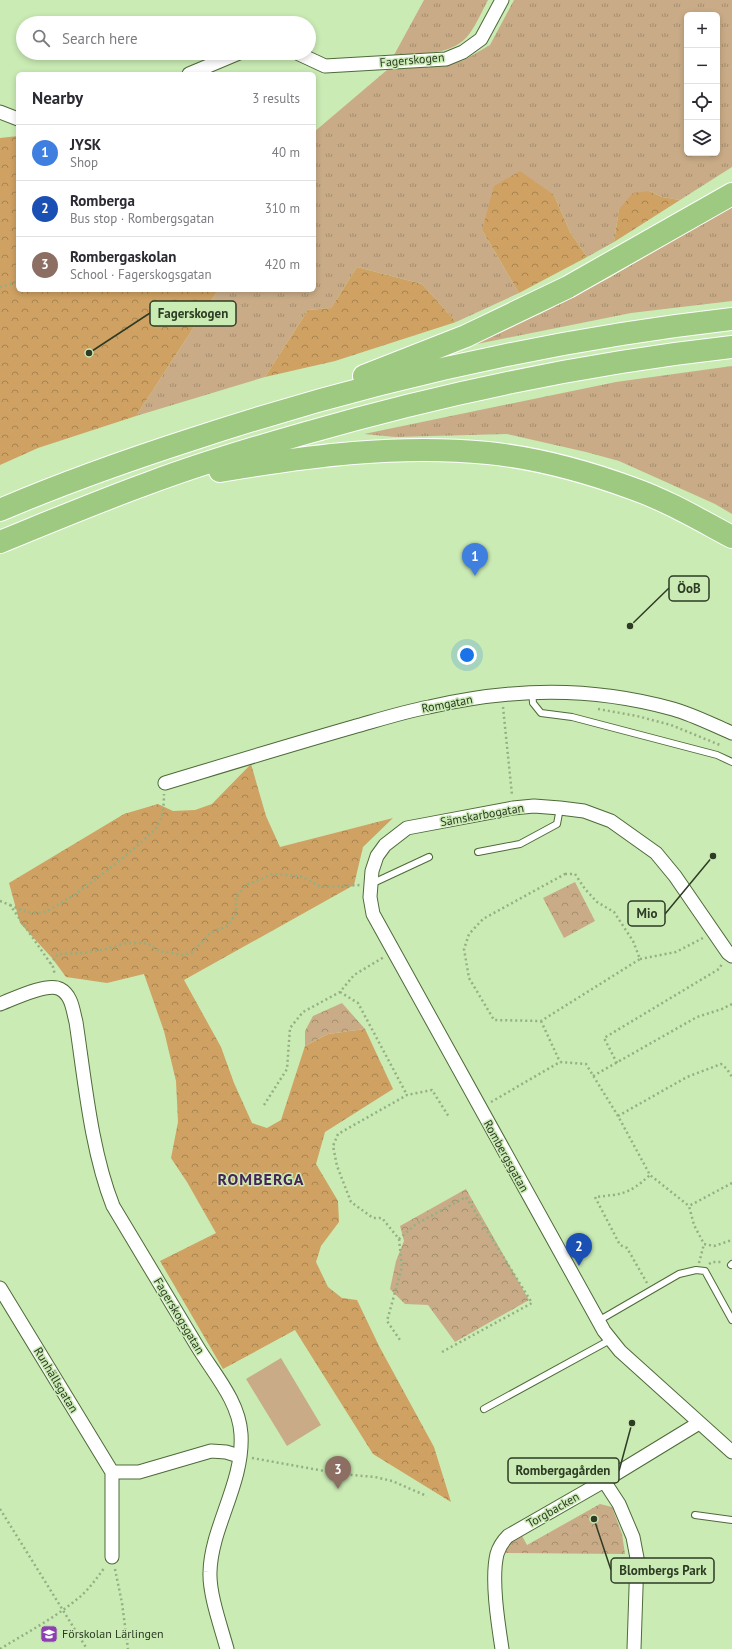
<!DOCTYPE html>
<meta charset="utf-8">
<style>
:root{--surface:#fff;--page:#f7f7f7;--text:#2b2b33;--muted:#7c7c81;--line:#e1e1e2;--accent:#b45309}
body{margin:0;font-family:"PT Sans",sans-serif;background:var(--page);color:var(--text)}
.controls{position:absolute;right:12px;top:12px;display:grid;overflow:hidden;border-radius:6px;box-shadow:0 2px 6px #0003}
.controls button{width:36px;height:36px;display:grid;place-items:center;padding:0;border:0;border-bottom:1px solid var(--line);background:var(--surface);color:var(--text);font:20px sans-serif}
.you{position:absolute;left:467px;top:655px;width:14px;height:14px;margin:-10px;border:3px solid #fff;border-radius:50%;background:#1a73e8;box-shadow:0 0 0 6px #1a73e833}
.badge{display:grid;place-items:center;width:26px;height:26px;border-radius:50%;background:var(--accent);color:#fff;font-size:13px;font-weight:700}
.pin{position:absolute;translate:-50% -33px;filter:drop-shadow(0 1px 2px #0008)}
.pin::after{content:'';position:absolute;top:21px;width:14px;height:12px;background:inherit;clip-path:polygon(0 0,100% 0,50% 100%)}
.list{margin:0;padding:0;list-style:none}
h2{display:flex;justify-content:space-between;align-items:center;height:52px;margin:0;padding:0 16px;font-size:17px}
h2 small{font-size:13px;font-weight:400;color:var(--muted)}
.list li{display:grid;grid-template-columns:26px 1fr auto;gap:12px;align-items:center;box-sizing:border-box;height:56px;padding:0 16px;border-top:1px solid var(--line)}
.list b{display:block;font-size:15px;white-space:nowrap}
.list p{margin:0;font-size:13px;white-space:nowrap;color:var(--muted)}
.list em{font-size:13px;font-style:normal;color:var(--muted)}
.icon{flex:none;width:22px;height:22px;fill:none;stroke:currentColor;stroke-width:2;stroke-linecap:round;stroke-linejoin:round}
.map{position:relative;flex:none;width:732px;height:1649px;overflow:hidden}
.search{position:absolute;background:var(--surface);box-shadow:0 2px 6px #0003;left:16px;top:16px;width:300px;height:44px;display:flex;align-items:center;gap:10px;box-sizing:border-box;padding:0 14px;border-radius:22px;color:var(--muted);font-size:15px}
.panel{position:absolute;background:var(--surface);box-shadow:0 2px 6px #0003;left:16px;top:72px;width:300px;height:220px;border-radius:6px}
.map>svg:first-child{display:block}
.grass{fill:url(#grass-tufts);fill-rule:evenodd}
.forest{fill:url(#forest-crowns)}
.park{fill:url(#park-crowns)}
.pitch{fill:#c9ac87}
.lines{fill:none;stroke-linecap:round;stroke-linejoin:round}
.lane-casing{stroke:#4e6a39;stroke-width:8}
.street-casing{stroke:#4e6a39;stroke-width:15}
.highway-casing{stroke:#fff;stroke-width:24}
.path{stroke:#95af83;stroke-width:2.5;stroke-dasharray:2 3;stroke-linecap:butt}
.lane{stroke:#fff;stroke-width:6}
.street{stroke:#fff;stroke-width:13}
.highway{stroke:#9ec980;stroke-width:22}
.labels{text-anchor:middle;stroke-width:3;stroke-linejoin:round;paint-order:stroke}
.street-label{font-size:12px;fill:#2e3b25;stroke:#caebb4}
.poi-label{font-size:12px;fill:#2e3b25;stroke:#caebb4;text-anchor:start}
.district-label{font-size:16px;font-weight:bold;letter-spacing:1px;fill:#472359;stroke:#caebb4}
.leader{fill:none;stroke:#2e3b25;stroke-width:1.5}
.callout-dot{fill:#2e3b25;stroke:#caebb4;stroke-width:1.5}
.callout{fill:#caebb4;stroke:#2e3b25;stroke-width:1.5}
.callout-label{font-size:13px;text-anchor:middle;font-weight:bold;fill:#2e3b25}
</style>
<div class="map">
<svg width="732" height="1649" viewBox="0 0 732 1649">
<defs>
<pattern id="grass-tufts" width="24" height="20" patternUnits="userSpaceOnUse"><rect width="24" height="20" fill="#c9ac87"/><path d="M3 7l-1-3M5 7V3M7 7l1-3M15 17l-1-3M17 17v-4M19 17l1-3" fill="none" stroke="#a48d6e"/></pattern>
<pattern id="forest-crowns" width="20" height="18" patternUnits="userSpaceOnUse"><rect width="20" height="18" fill="#cfa163"/><path d="M2 6a3 3 0 1 1 6 0M12 15a3 3 0 1 1 6 0" fill="none" stroke="#a88451"/></pattern>
<pattern id="park-crowns" width="20" height="18" patternUnits="userSpaceOnUse"><rect width="20" height="18" fill="#c9ac87"/><path d="M2 6a3 3 0 1 1 6 0M12 15a3 3 0 1 1 6 0" fill="none" stroke="#a48d6e"/></pattern>
</defs>
<rect width="100%" height="100%" fill="#caebb4"/>
<path class="grass" d="M424,0H488C482,11 477,23 470,33C453,57 420,53 394,55Z
M514,0H732V167L680,200L662,197L649,191L619,209L614,242L587,257L570,232L554,195L482,230L519,293L456,322L422,284L357,267L331,308L308,310L265,377L136,416L218,290H314V132L387,70L448,65L464,60L490,45ZM687,15H717V153H687Z
M732,206V301L631,313L462,347L540,314L609,278Z
M732,366V514L715,504L619,461L586,452L507,434L395,437L364,434L616,382Z"/>
<path class="forest" d="M18,136V290H218L136,416L38,448L0,465V138Z
M520,171L554,195L570,232L587,257L519,293L482,230L494,186Z
M649,191L662,197L680,200L614,242L619,209L633,193Z
M357,267L422,284L456,322L335,361L265,377L308,310L331,308Z
M251,764L266,816L280,847L393,818L363,847L354,885L184,980L221,1047L234,1083L252,1123L267,1128L281,1120L305,1046L328,1034L365,1029L393,1089L325,1132L316,1164L338,1201L339,1222L321,1246L316,1262L328,1287L342,1298L357,1300L379,1346L434,1447L451,1502L373,1454L295,1330L223,1369L160,1261L216,1233L187,1182L171,1158L178,1122L176,1081L164,1031L144,974L107,983L66,977L52,958L20,923L9,883L124,814L158,804L173,811L195,810L212,804Z"/>
<path class="park" d="M575,882L595,921L564,938L543,898Z
M342,1003L365,1029L328,1034L305,1046V1031L313,1016Z
M466,1189L529,1300L455,1342L428,1305L405,1304L390,1289L396,1261L404,1241L400,1226Z
M600,1504L612,1507L622,1534L625,1554L502,1553L520,1532L527,1545Z"/>
<path class="pitch" d="M281,1358L321,1425L287,1446L246,1379Z"/>
<g class="lines">
<defs>
<path id="lane" d="M532,691L533,703L541,713L572,717L717,755L732,762
M478,852L520,844L557,824L560,808
M371,884L429,857
M731,1265L732,1264
M598,1321L679,1274L696,1270L705,1271L732,1320
M484,1409L610,1340
M695,1515L732,1520"/>
<path id="street" d="M297,53L325,66L446,59L463,52L481,39L502,0
M189,74L239,53
M0,112L18,119
M165,783C228,764 290,745 353,727C378,720 403,712 429,707C512,688 590,686 673,709C694,715 713,725 732,733
M732,956L728,953L675,876L656,853L611,821L584,811L560,808L534,806L513,808L407,828L385,845L377,856L372,871L370,897L373,914L604,1331L620,1351L732,1452
M0,1004C13,999 48,982 60,989C72,995 73,1011 76,1022C85,1082 91,1150 113,1206C141,1253 169,1299 197,1346C214,1374 239,1401 241,1434C244,1483 211,1527 210,1572C209,1594 221,1627 227,1649
M0,1288L112,1472H139L211,1451L226,1452L239,1456
M112,1472V1557
M604,1481L619,1504L633,1537L637,1558L634,1649
M502,1649C498,1623 491,1579 497,1554C499,1547 503,1541 508,1536L604,1481L699,1423"/>
<path id="highway" d="M364,376L466,336L568,287L732,194
M220,471C308,456 398,444 488,453C537,458 588,472 634,489C668,501 700,520 732,537
M0,510C63,483 128,460 193,439C369,381 548,340 732,319
M0,542C49,522 99,501 149,483C200,464 253,448 306,433C445,393 588,363 732,347"/>
</defs>
<use href="#lane" class="lane-casing"/>
<use href="#street" class="street-casing"/>
<use href="#highway" class="highway-casing"/>
<path class="path" d="M0,287L18,282
M503,707L512,795
M598,709L637,716L671,725L720,745
M565,874H575L585,889L597,902L614,912L633,941L640,959L541,1021L494,1020L469,978L464,949L469,934L483,919Z
M0,901L10,905L53,967L55,975
M10,905C19,909 29,914 39,913C60,911 141,845 157,827C163,819 164,804 164,794
M640,959L676,952L703,938
M50,964L58,954L84,953L106,949L125,943H147L159,951L182,955L193,952L210,933L227,926L236,914V898L246,885L273,874L300,876L321,887L360,885
M340,992L358,1003L407,1095
M541,1021L560,1062
M617,1063L604,1038L719,969L722,964
M593,1076L697,1017L722,1009L732,1004
M491,1102L560,1062L586,1064L618,1116L650,1175L689,1206
M264,1105L287,1069L290,1028L303,1012L340,992L354,975L384,957
M618,1116L687,1077L721,1064L727,1069L732,1077
M732,1183L689,1206L694,1225L704,1244L714,1246L732,1240
M399,1239L402,1267L387,1321L400,1340
M699,1263L704,1244
M709,1264L712,1262H723
M647,1283L627,1248L620,1245L595,1197C622,1194 628,1195 650,1175
M442,1352L532,1303L466,1197L416,1224L399,1239L382,1218H373L351,1202L337,1166L333,1146L338,1134L407,1095L432,1090L449,1117
M252,1458L341,1474L375,1477L392,1481L427,1496
M0,1509L87,1649
M115,1569L122,1603L128,1649
M0,1649C26,1633 53,1619 76,1600C88,1591 96,1579 105,1567"/>
<use href="#lane" class="lane"/>
<use href="#street" class="street"/>
<use href="#highway" class="highway"/>
</g>
<defs>
<symbol id="school-square" viewBox="-11 -11 22 22"><rect x="-9" y="-9" width="18" height="18" rx="4" fill="#8c3fb0" stroke="#caebb4"/><path d="M0-5L7-2L0 1L-7-2ZM-4 1L0 2.5L4 1V4Q0 6-4 4Z" fill="#fff"/></symbol>
</defs>
<g fill-rule="evenodd">
<use href="#school-square" x="39" y="1624" width="20" height="20"/>
</g>
<g class="labels">
<g class="street-label">
<text transform="translate(412 60) rotate(-5)" y="4">Fagerskogen</text>
<text transform="translate(447 704) rotate(-11)" y="4">Romgatan</text>
<text transform="translate(482 815) rotate(-10)" y="4">Sämskarbogatan</text>
<text transform="translate(506 1156) rotate(61)" y="4">Rombergsgatan</text>
<text transform="translate(179 1316) rotate(59)" y="4">Fagerskogsgatan</text>
<text transform="translate(56 1380) rotate(59)" y="4">Runhällsgatan</text>
<text transform="translate(553 1510) rotate(-30)" y="4">Torgbacken</text>
</g>
<g class="poi-label">
<text x="62" y="1638">Förskolan Lärlingen</text>
</g>
<g class="district-label">
<text x="261" y="1185">ROMBERGA</text>
</g>
</g>
<path class="leader" d="M89 353L150 313M630 626L669 588M713 856L665 914M632 1423L619 1471M594 1519L611 1570"/>
<g class="callout-dot">
<circle cx="89" cy="353" r="4"/>
<circle cx="630" cy="626" r="4"/>
<circle cx="713" cy="856" r="4"/>
<circle cx="632" cy="1423" r="4"/>
<circle cx="594" cy="1519" r="4"/>
</g>
<g class="callout">
<rect x="150" y="301" width="86" height="25" rx="4"/>
<rect x="669" y="576" width="40" height="25" rx="4"/>
<rect x="628" y="901" width="37" height="25" rx="4"/>
<rect x="508" y="1458" width="111" height="25" rx="4"/>
<rect x="611" y="1558" width="103" height="25" rx="4"/>
</g>
<g class="callout-label">
<text x="193" y="318">Fagerskogen</text>
<text x="689" y="593">ÖoB</text>
<text x="647" y="918">Mio</text>
<text x="563" y="1475">Rombergagården</text>
<text x="663" y="1575">Blombergs Park</text>
</g>
</svg>
<div class="controls">
<button>+</button>
<button>−</button>
<button><svg class="icon" aria-label="locate" viewBox="0 0 24 24"><circle cx="12" cy="12" r="6"/><path d="M12 2v4M12 18v4M2 12h4M18 12h4"/></svg></button>
<button><svg class="icon" aria-label="layers" viewBox="0 0 24 24"><path d="M12 4l9 5-9 5-9-5zM3 14l9 5 9-5"/></svg></button>
</div>
<div class="you"></div>
<div class="pin badge" style="left:475px;top:576px;background:#3f7fe0">1</div>
<div class="pin badge" style="left:579px;top:1266px;background:#1a4fb4">2</div>
<div class="pin badge" style="left:338px;top:1489px;background:#8d6e63">3</div>
<div class="search"><svg class="icon" aria-label="search" viewBox="0 0 24 24"><circle cx="10" cy="10" r="6"/><path d="M15 15l6 6"/></svg>Search here</div>
<section class="panel">
<h2>Nearby<small>3 results</small></h2>
<ul class="list">
<li><span class="badge" style="background:#3f7fe0">1</span><div><b>JYSK</b><p>Shop</p></div><em>40 m</em></li>
<li><span class="badge" style="background:#1a4fb4">2</span><div><b>Romberga</b><p>Bus stop · Rombergsgatan</p></div><em>310 m</em></li>
<li><span class="badge" style="background:#8d6e63">3</span><div><b>Rombergaskolan</b><p>School · Fagerskogsgatan</p></div><em>420 m</em></li>
</ul>
</section>
</div>
